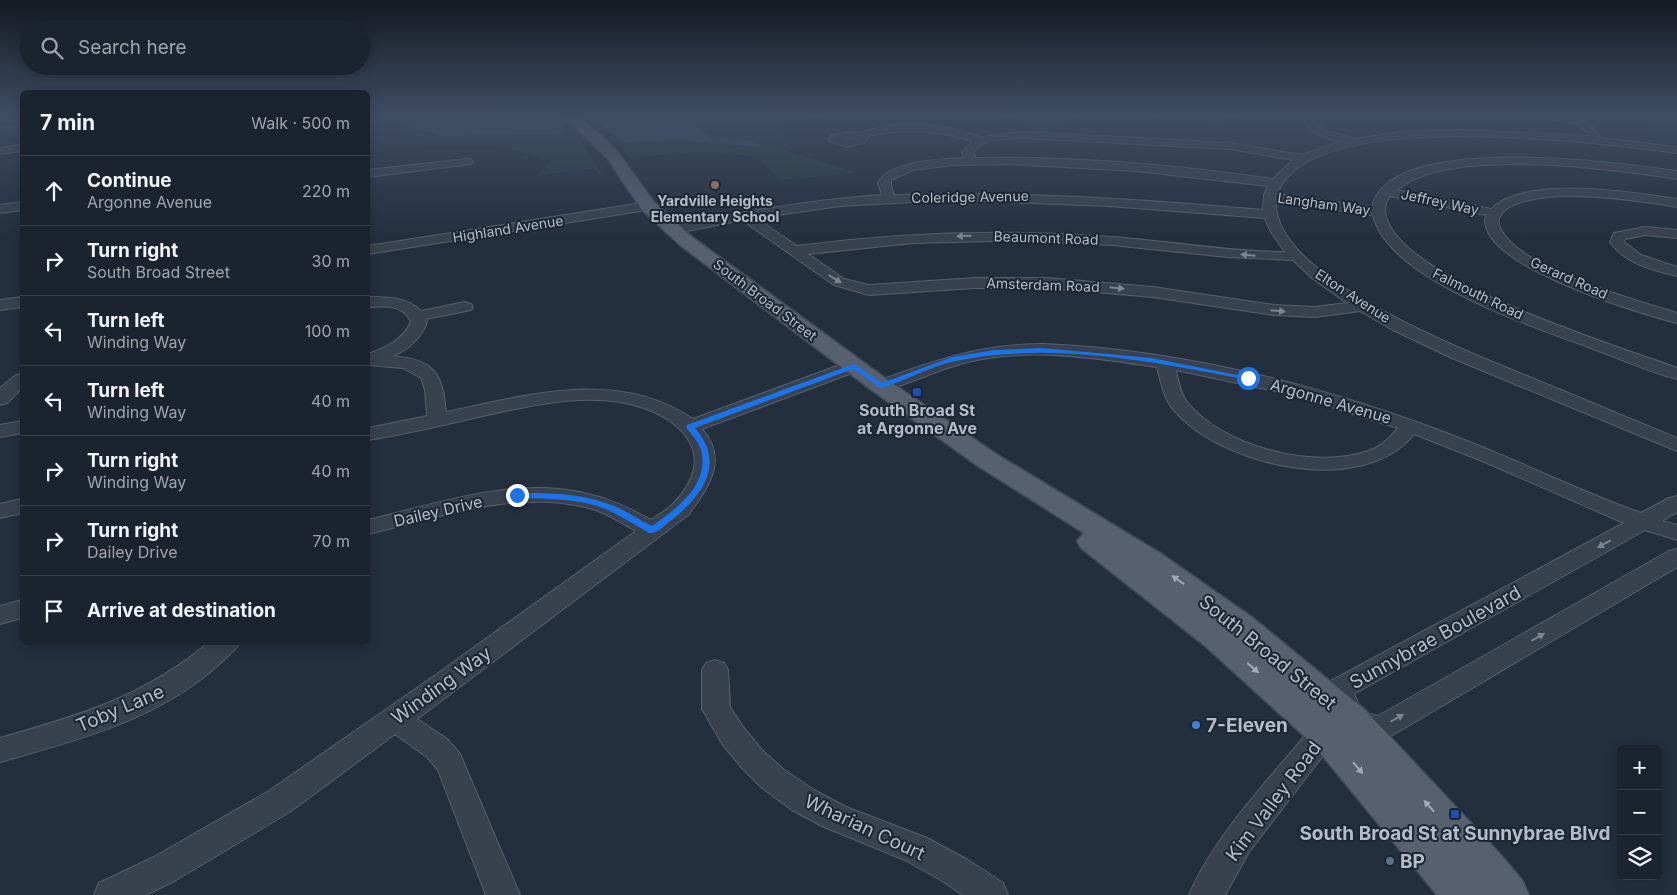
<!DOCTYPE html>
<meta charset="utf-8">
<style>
:root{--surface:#1b232e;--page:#242b36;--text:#f1f3f6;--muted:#a0a4aa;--line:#39404a}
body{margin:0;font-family:Inter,sans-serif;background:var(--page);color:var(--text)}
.controls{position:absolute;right:15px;bottom:15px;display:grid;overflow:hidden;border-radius:8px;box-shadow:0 2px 12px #0003}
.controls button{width:45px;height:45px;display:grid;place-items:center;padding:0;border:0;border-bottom:1px solid var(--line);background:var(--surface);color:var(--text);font:25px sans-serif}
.stop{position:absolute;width:15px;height:15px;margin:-11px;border:4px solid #1a73e8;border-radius:50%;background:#fff}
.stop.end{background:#1a73e8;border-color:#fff;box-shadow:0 1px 5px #0008}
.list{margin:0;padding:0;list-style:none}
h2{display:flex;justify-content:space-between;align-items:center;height:65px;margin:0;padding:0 20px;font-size:21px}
h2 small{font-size:16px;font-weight:400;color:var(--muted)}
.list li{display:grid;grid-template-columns:32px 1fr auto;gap:15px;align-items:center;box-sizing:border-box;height:70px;padding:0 20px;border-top:1px solid var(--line)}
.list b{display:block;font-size:19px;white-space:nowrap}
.list p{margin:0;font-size:16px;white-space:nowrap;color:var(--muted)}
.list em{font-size:16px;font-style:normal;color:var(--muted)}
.icon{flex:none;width:28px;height:28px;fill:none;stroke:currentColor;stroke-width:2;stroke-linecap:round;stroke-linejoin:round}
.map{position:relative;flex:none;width:1677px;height:895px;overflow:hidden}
.search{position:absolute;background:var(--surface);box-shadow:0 2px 12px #0003;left:20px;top:20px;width:350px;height:55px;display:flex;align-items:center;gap:12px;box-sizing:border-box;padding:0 18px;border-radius:28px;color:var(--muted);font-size:19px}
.panel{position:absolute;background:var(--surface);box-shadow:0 2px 12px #0003;left:20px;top:90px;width:350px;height:555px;border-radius:8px}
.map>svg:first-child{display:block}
.green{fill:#263c3f}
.water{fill:#394c67}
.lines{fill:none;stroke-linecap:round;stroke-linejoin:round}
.stream{stroke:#394c67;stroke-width:2.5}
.minor-casing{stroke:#565f6c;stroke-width:2}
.major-casing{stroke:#414a57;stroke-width:3}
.minor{fill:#38414e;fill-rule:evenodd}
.major{fill:#56606e;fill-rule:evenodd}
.oneway{fill:#7c8592}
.oneway2{fill:#a1aab7}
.route{fill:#1a73e8}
.education-dot{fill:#8d6e63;stroke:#1d2633;stroke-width:2}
.transit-dot{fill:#1a4fb4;stroke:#1d2633;stroke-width:2}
.shop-dot{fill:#3f7fe0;stroke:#1d2633;stroke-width:2}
.service-dot{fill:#5c6f8a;stroke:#1d2633;stroke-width:2}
.labels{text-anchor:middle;stroke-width:4;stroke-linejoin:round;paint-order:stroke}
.far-street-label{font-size:14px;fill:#b4bcc9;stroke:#1d2633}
.far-poi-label{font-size:14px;font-weight:bold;fill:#b4bcc9;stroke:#1d2633}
.street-label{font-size:16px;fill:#b4bcc9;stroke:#1d2633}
.poi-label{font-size:16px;font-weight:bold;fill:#b4bcc9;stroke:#1d2633}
.near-street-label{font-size:19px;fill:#b4bcc9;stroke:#1d2633}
.near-poi-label{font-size:19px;font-weight:bold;fill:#b4bcc9;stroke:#1d2633;text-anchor:start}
</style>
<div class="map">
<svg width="1677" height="895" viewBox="0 0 1677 895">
<rect width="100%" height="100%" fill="#242f3e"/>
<path class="green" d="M0,114H22V137L0,138Z
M393,114C406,114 411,116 417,129L555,134L566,131L581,142L608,183L593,168L537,176L551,161L496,145H425L395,124Z
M846,114H885L799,122L774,130L796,142L780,148L857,173L781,180L758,158L726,153L698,152L630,158L614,137L590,119H593L624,142L679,140L758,141L713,138L694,125L813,119Z
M927,114H982L1033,122H1057L1096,114H1127L1187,122L1241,117L1244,114H1267L1252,123L1222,128L1155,124L1111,118L1087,123L1069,121L1065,129L1049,130Z
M1611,114H1660L1677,117V136L1655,132Z"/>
<path class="water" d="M428,114H545L550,116L573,114H846L813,119L694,125L713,138L758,141L761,147L679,140L624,142L593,119L561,124L566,131L555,134L442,136L416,129L412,118Z
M982,114H1096L1057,122H1033Z
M1127,114H1244L1241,117L1187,122Z"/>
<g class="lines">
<path class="stream" d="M0,128L22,127"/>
<defs>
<path id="minor" d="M1313,114H1330L1329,116L1316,119L1314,122L1327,131L1356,139L1400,132L1462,130L1589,136C1576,114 1551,125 1538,114C1560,112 1589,114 1600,138L1677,147V153C1600,143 1310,105 1277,194L1372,207C1389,131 1620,163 1677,171V179C1611,169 1450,146 1397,190L1491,209C1495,206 1500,202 1504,200C1546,179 1631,192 1677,199V207C1635,200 1540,185 1505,210C1497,217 1497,224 1503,233C1528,271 1633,299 1677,313V323C1642,314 1472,264 1486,215L1390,196C1385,202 1384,209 1386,217C1404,281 1615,345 1677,368V379C1648,372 1619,358 1591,348C1534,327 1388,280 1373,215L1276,202C1273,278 1467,351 1527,376C1577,397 1627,417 1677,438V451L1452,358L1393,330L1360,311L1315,317L1274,315L1153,297L1047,288H975L869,295L834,285L742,220L672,234L665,230L672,226C742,212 810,200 882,195L878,183C888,161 943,159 964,158L962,152L973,141C936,130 902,128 864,137L866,140L865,142L847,147L829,141L828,139L832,135L848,132L856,133L890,125L919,124L949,128L983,137L1023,132L1230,143L1302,155L1340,142C1326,138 1313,134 1304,122L1308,115ZM848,138L854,139H842ZM1023,138L1230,149L1293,160L1273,179C1175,165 1075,156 975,158L974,152C985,137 1007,139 1023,138ZM1009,164L1136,171L1268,186L1264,195L1263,210C1140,199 1018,191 894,195L891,186V180L913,170L953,165ZM948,200L1109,206L1265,218L1271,232L1285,252C1227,252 1170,241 1112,237C1006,229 902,232 797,246L756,218L840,206ZM993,241L1112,245L1227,257L1293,260L1312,278L1347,303L1315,307L1274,305L1153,287L1047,278H975L869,285L844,279L808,254L913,243Z
M22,145V151L0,154V148Z
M467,159L471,160L473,162L471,164L368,177V170Z
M22,202V210L0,213V205Z
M648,202L653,203L654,206L653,209L368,254V246Z
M1645,227L1677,230V238L1645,235L1625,239L1624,242L1641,255L1677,267V276C1652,270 1626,264 1610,242L1614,233Z
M22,297V307L0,310V300Z
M368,297C386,297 408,297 421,311L465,302L471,304L473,307L471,310L426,319L427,322C421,339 409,349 393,356C435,360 442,373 446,412C528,395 617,368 693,419L848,362L854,361L860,362L863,366L860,370L702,429C729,460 708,488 688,515L417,719L447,739L460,754L520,895H486L438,770L427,757L395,734L291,811L176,880L146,895H94L99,883L152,858L269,791L437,674L636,531C620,522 603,511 585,507C513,490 437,518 368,534V520C438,503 516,476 588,494C611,499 631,509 651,520C658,515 667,510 673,504C722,454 680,414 625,403C585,395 544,403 505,411C459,421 413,433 368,440V428L427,416L425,390L421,378L403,368L368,365V354C385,348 403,340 411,322C404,304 384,306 368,307Z
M1043,344C1188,350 1332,388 1467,441C1526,464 1582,492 1641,513L1669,498L1677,496V512L1662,521L1677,525V540L1645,530L1354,694L1362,712L1378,716L1669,551L1677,549V567L1391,736L1381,740L1347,731L1344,736L1335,740L1249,852L1225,895H1189C1215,834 1273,775 1315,724L1334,716L1337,717L1325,690L1329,682L1624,523L1480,460L1414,434C1363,499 1220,466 1173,409C1163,397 1161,382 1157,367C1095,358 1030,347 968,362C938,369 911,384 881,391L875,390L872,386L875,382C932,361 981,344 1043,344ZM1176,370L1289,394L1398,428C1390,438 1380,447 1368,451C1314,470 1223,447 1187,402C1180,393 1178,380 1176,370Z
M22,374V388L7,403L0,405V388L16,375Z
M22,421V433L0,437V425Z
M22,499V513L0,518V504Z
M22,600V618L0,624V606Z
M209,642H240C234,653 224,659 216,667C156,720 75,741 0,762V738C78,716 146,696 209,642Z
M715,660L724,663L728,670L730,707L743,727L762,750L783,769L814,790L846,807L927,838L968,860L1003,883L1008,895H963L944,882L905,860L824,827L792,810L761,787L742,768L723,745L702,709V670L706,663Z"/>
<path id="major" d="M561,114H575L605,139L618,153L654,202L692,237L889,381L996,454L1160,553L1253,618L1365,710L1500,854L1522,880L1529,895H1437L1312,743L1204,645L1081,548L1077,541L1084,533L978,466L873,391L680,245L642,210L608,159Z"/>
</defs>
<use href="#minor" class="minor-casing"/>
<use href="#major" class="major-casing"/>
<use href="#minor" class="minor"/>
<use href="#major" class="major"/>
</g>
<defs><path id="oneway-solid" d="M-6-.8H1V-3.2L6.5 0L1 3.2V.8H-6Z" transform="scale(1.25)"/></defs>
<g class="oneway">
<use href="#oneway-solid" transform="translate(964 236) rotate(179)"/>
<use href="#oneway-solid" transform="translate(1248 255) rotate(-175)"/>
<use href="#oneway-solid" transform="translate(835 279) rotate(32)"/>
<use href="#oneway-solid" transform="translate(1117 288) rotate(6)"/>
<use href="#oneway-solid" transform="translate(1278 311) rotate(5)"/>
<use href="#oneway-solid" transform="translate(1604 544) rotate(151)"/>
<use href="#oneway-solid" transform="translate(1538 637) rotate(-30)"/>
<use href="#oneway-solid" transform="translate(1397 718) rotate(-30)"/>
</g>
<g class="oneway2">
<use href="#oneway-solid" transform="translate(1178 580) rotate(-145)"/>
<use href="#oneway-solid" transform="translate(1253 668) rotate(41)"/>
<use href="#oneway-solid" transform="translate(1358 768) rotate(49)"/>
<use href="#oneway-solid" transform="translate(1429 806) rotate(-132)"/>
</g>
<linearGradient id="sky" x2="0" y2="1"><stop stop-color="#141a22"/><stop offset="0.48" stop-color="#3f4d63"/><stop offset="1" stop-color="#3f4d63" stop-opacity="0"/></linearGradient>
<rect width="1677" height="239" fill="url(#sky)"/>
<path class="route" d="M1041,348L1152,358L1252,378L1248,380C1153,362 1053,341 956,361C930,366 906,381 881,388L853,369L695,428C727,464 701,498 669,522C663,527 657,534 649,533C636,525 622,517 608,510C580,498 548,499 517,498L513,495L517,493C550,493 583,493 614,506C627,511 639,520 652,526C676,509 710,485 701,450C698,441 691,434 686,427L687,425L854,364L882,383L952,357L994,350Z"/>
<circle class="education-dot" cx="715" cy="185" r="5"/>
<g class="transit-dot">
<rect x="912" y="387" width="10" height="10" rx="2.5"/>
<rect x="1450" y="809" width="10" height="10" rx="2.5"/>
</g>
<circle class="shop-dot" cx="1196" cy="725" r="5"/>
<circle class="service-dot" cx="1390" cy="861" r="5"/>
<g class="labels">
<g class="far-street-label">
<text transform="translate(970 197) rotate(-1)" y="5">Coleridge Avenue</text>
<text transform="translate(1440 202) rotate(12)" y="5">Jeffrey Way</text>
<text transform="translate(1324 204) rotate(8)" y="5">Langham Way</text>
<text transform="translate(508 229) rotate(-9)" y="5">Highland Avenue</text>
<text transform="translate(1046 238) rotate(2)" y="5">Beaumont Road</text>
<text transform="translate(1569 278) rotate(24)" y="5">Gerard Road</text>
<text transform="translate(1043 285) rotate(2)" y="5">Amsterdam Road</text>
<text transform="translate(1478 294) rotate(26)" y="5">Falmouth Road</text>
<text transform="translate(1353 296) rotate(33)" y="5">Elton Avenue</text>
<text transform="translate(765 300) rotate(37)" y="5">South Broad Street</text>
</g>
<g class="far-poi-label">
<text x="715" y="206">Yardville Heights<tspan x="715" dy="16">Elementary School</tspan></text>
</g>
<g class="street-label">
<text transform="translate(1331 401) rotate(16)" y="6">Argonne Avenue</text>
<text transform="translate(438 511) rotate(-13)" y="6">Dailey Drive</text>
</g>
<g class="poi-label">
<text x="917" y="416">South Broad St<tspan x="917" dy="18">at Argonne Ave</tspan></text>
</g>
<g class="near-street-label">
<text transform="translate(1435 637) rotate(-29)" y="7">Sunnybrae Boulevard</text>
<text transform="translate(1268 652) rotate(39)" y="7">South Broad Street</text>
<text transform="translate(441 685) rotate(-36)" y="7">Winding Way</text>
<text transform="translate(120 708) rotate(-23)" y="7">Toby Lane</text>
<text transform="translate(1273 801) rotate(-53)" y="7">Kim Valley Road</text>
<text transform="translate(865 827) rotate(25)" y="7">Wharian Court</text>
</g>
<g class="near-poi-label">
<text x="1206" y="732">7-Eleven</text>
<text x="1455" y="840" text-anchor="middle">South Broad St at Sunnybrae Blvd</text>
<text x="1400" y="868">BP</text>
</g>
</g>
</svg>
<div class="controls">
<button>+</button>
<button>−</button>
<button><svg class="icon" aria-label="layers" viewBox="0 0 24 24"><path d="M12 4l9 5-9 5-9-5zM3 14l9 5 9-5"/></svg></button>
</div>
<div class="stop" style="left:1248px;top:378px"></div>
<div class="stop end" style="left:517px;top:495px"></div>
<div class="search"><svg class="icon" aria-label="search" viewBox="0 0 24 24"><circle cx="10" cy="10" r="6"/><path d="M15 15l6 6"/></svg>Search here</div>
<section class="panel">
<h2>7 min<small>Walk · 500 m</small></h2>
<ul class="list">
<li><svg class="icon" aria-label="ahead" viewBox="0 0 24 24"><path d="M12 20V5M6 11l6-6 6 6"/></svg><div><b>Continue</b><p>Argonne Avenue</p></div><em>220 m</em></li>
<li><svg class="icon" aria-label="right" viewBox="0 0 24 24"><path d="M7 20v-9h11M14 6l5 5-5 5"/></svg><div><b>Turn right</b><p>South Broad Street</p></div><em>30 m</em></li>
<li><svg class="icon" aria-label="left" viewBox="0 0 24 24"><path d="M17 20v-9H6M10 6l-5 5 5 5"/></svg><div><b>Turn left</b><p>Winding Way</p></div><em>100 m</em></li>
<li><svg class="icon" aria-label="left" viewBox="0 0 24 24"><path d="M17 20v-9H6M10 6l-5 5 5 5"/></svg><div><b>Turn left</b><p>Winding Way</p></div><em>40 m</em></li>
<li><svg class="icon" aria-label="right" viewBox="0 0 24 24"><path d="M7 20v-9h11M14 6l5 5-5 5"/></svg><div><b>Turn right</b><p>Winding Way</p></div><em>40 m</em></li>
<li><svg class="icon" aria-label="right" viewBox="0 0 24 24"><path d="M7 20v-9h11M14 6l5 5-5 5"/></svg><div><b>Turn right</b><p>Dailey Drive</p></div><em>70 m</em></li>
<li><svg class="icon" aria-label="arrive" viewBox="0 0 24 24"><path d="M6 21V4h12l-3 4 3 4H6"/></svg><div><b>Arrive at destination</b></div></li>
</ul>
</section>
</div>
